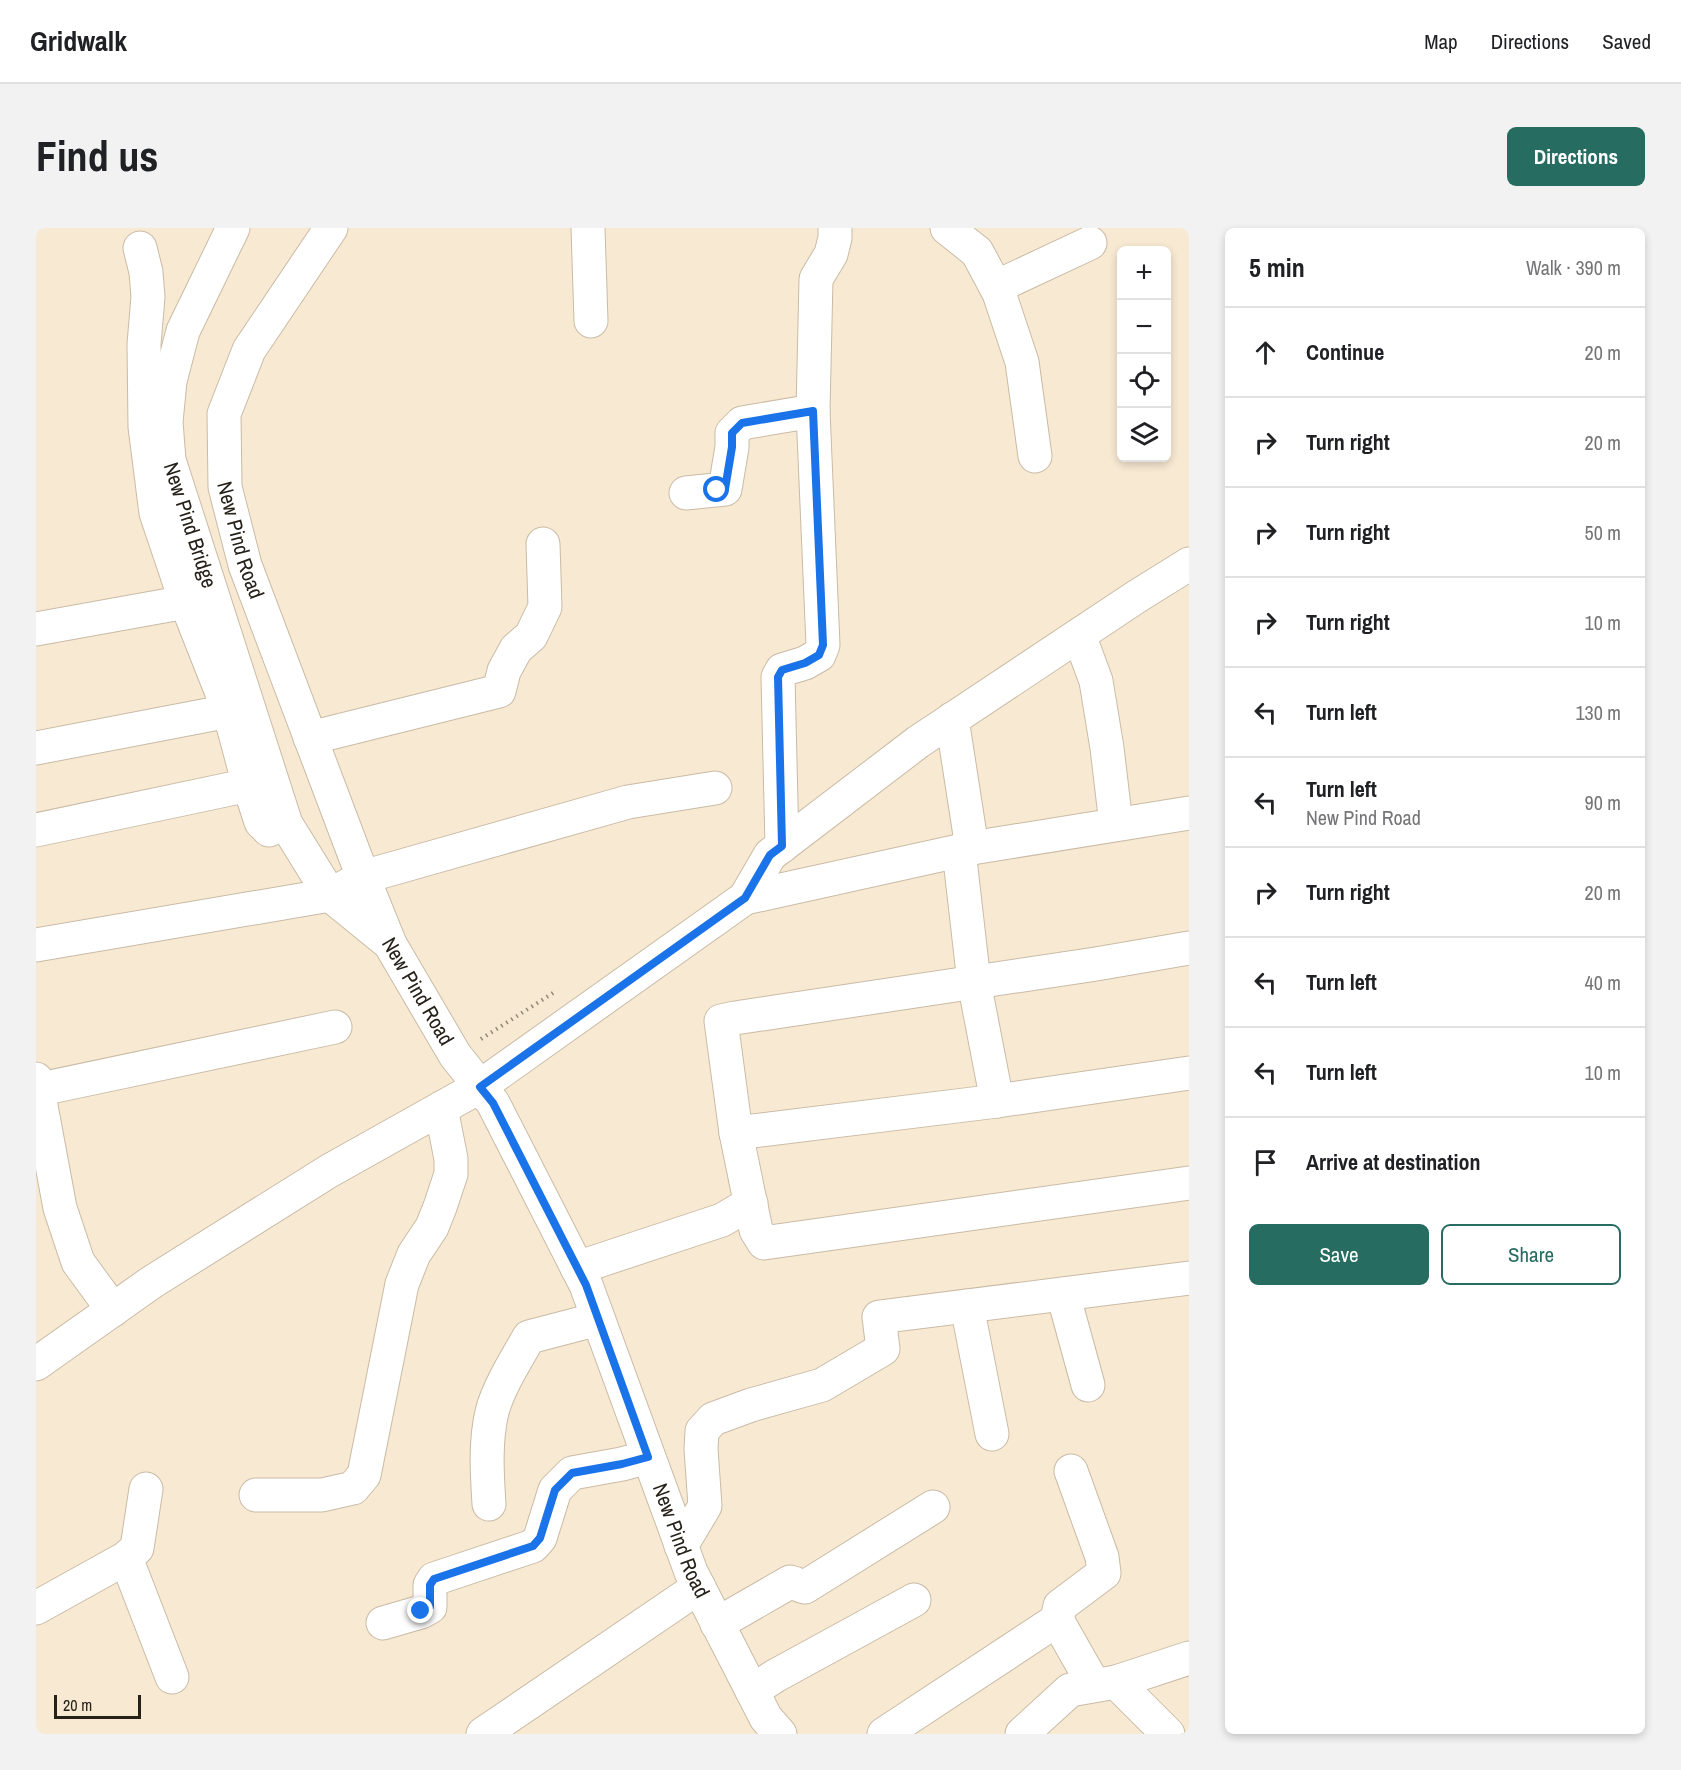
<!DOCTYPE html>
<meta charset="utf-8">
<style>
:root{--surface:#fff;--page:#f2f2f2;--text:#202124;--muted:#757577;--line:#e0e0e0;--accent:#266c61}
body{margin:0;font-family:"Archivo Narrow",sans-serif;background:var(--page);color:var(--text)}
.controls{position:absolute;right:18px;top:18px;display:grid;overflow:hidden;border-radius:9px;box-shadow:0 3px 9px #0003}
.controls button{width:54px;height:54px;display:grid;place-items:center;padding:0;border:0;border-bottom:2px solid var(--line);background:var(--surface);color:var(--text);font:30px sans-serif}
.scale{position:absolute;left:18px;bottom:15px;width:87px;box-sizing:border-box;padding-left:6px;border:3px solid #262119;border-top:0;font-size:16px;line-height:21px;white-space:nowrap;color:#262119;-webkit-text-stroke:4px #f8e9d3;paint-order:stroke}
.stop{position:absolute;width:18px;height:18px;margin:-14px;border:4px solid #1a73e8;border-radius:50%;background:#fff}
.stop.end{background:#1a73e8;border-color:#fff;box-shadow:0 2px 6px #0008}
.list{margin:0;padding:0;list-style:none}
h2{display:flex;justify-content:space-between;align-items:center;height:78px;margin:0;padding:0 24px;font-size:26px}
h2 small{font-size:20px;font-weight:400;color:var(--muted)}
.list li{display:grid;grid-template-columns:39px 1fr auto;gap:18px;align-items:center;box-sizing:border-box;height:90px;padding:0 24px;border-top:2px solid var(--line)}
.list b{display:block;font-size:22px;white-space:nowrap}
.list p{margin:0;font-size:20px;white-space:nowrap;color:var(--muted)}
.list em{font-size:20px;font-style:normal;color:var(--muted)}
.actions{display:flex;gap:12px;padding:18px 24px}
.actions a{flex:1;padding:14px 0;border:2px solid var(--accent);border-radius:9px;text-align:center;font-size:21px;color:var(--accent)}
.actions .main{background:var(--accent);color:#fff}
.icon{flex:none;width:33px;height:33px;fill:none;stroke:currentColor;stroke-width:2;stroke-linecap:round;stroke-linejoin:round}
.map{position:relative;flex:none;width:1153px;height:1506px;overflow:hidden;border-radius:9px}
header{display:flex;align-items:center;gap:36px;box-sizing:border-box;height:84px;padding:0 30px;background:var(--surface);border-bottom:2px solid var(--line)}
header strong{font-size:28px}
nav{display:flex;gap:33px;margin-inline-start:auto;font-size:21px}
.intro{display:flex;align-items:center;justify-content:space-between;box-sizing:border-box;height:144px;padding:0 36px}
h1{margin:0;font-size:42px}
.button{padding:15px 27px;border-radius:9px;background:var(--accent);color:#fff;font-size:21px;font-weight:700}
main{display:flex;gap:36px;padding:0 36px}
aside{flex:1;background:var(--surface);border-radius:9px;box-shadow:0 3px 9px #0003}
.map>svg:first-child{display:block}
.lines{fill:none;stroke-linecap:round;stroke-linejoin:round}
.minor-casing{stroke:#c9bba5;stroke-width:35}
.path{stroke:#918778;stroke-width:4;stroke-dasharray:1.5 4.5;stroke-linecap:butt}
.minor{stroke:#fff;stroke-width:33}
.route{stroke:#1a73e8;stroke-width:8}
.labels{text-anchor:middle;stroke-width:5;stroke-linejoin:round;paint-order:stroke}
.street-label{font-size:21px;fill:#262119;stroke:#f8e9d3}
</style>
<header>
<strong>Gridwalk</strong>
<nav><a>Map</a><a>Directions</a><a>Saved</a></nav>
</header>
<div class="intro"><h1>Find us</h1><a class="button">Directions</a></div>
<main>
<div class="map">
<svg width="1153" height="1506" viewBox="0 0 1153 1506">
<rect width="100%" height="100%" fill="#f8e9d3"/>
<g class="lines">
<defs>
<g id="minor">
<path id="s1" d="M197,0L147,103L134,153L130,194L133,232L250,596L294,667L353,715"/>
<path id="s2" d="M295,0L213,122L188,186L189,259L209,337L327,649L354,716L419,827L457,875L550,1057L655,1344L730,1490L744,1506"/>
<path d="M552,0L555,93"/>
<path d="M911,0L941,24L963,65L986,134L999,228"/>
<path d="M104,20L110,44L112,69L108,116L109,199L120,285L150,374L193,483L213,557L225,594L233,602"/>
<path d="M960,59L1054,15"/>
<path d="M650,265L689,261L696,219V205L706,195L777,183"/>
<path d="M0,401L150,374"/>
<path d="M1043,407L1060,453L1071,520L1080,596"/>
<path d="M916,491L936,620"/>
<path d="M274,510L463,463L468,443L480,421L495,408L509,379L507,316"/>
<path d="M0,520L193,483"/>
<path d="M0,602L213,557"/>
<path d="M746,618L742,449L746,442L769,435L783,427L787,417L777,183L780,51L795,26L799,10V0"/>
<path d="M923,623L938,754L961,873"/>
<path d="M709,670L936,620L1153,585"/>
<path d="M0,717L294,667L327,649L592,574L679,560"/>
<path d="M1153,720L1060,736L699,790L685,793L700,905L720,1002L728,1015L1153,955"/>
<path d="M0,851L24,980L42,1034L77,1082"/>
<path d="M0,862L299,799"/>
<path d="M700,905L961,873L1153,845"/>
<path d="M541,1040L686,992L715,975"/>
<path d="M1027,1066L1052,1157"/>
<path d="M931,1078L956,1206"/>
<path d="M0,1136L116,1054L293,943L443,859L709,670L734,627L882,514L1100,369L1153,336"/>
<path d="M220,1267H286L317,1260L328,1247L366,1056L378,1026L396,999L404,979L415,946V931L405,880"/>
<path d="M453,1276C451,1246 449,1213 456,1184C462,1160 481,1130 493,1109L562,1091"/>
<path d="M645,1318L669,1278L665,1221L666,1203L677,1191L715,1177L786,1157L847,1121L843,1089L1153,1050"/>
<path d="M90,1330L136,1449"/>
<path d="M0,1380L90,1330L101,1320L110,1261"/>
<path d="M1021,1392L1058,1457"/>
<path d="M347,1395L385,1384L394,1379V1357L398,1351L497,1318L504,1310L519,1262L536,1245L586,1236L612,1229"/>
<path d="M681,1396L754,1354C760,1355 763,1358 769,1359L897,1279"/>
<path d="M1080,1454L1153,1430"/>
<path d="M716,1463L739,1448L878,1372"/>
<path d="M447,1506L663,1359"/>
<path d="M848,1506L1021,1392L1024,1378L1068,1345L1066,1329L1035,1243"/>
<path d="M986,1506L1034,1462L1080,1454L1132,1506"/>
</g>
</defs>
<use href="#minor" class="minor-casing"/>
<path class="path" d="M445,811L517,765"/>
<use href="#minor" class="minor"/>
</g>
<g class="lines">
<path class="route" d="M385,1383L394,1379V1357L398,1351L497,1318L504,1310L519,1262L536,1245L586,1236L612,1229L550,1057L457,875L444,859L709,670L734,627L746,618L742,449L746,442L769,435L783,427L787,417L777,183L706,195L696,205V219L689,261L681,262"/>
</g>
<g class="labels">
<g class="street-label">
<text dy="7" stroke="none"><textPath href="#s1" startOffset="314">New Pind Bridge</textPath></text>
<text dy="7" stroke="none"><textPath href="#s2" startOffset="344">New Pind Road</textPath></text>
<text dy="7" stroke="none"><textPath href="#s2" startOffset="830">New Pind Road</textPath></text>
<text dy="7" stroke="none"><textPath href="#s2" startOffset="1442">New Pind Road</textPath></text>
</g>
</g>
</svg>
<div class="controls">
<button>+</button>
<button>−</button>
<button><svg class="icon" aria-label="locate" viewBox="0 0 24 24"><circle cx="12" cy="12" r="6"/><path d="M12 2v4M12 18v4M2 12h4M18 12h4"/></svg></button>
<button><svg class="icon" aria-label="layers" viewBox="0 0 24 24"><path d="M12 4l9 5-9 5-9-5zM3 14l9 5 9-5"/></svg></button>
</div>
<div class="scale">20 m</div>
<div class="stop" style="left:681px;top:262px"></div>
<div class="stop end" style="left:385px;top:1383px"></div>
</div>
<aside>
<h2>5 min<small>Walk · 390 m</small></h2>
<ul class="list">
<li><svg class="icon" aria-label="ahead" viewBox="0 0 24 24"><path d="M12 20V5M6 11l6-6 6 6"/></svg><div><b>Continue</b></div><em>20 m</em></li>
<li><svg class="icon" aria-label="right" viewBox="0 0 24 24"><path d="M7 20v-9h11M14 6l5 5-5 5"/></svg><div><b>Turn right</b></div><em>20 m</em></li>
<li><svg class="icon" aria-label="right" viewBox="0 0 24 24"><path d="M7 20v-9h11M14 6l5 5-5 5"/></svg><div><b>Turn right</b></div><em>50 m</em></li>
<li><svg class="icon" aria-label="right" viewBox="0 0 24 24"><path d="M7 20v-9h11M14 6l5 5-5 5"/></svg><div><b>Turn right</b></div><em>10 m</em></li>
<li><svg class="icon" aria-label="left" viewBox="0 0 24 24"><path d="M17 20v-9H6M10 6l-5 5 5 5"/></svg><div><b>Turn left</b></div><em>130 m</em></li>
<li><svg class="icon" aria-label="left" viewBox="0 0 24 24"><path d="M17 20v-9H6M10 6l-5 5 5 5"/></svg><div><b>Turn left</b><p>New Pind Road</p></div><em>90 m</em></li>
<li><svg class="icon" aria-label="right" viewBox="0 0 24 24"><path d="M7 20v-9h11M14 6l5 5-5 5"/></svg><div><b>Turn right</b></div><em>20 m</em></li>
<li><svg class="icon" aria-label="left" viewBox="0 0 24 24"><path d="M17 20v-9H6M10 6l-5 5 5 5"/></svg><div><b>Turn left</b></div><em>40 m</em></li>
<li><svg class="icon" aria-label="left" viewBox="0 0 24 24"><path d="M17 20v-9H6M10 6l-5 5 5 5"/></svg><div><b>Turn left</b></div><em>10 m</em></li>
<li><svg class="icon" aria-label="arrive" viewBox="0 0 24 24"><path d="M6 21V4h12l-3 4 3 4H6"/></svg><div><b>Arrive at destination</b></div></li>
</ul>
<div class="actions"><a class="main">Save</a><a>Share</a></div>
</aside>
</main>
